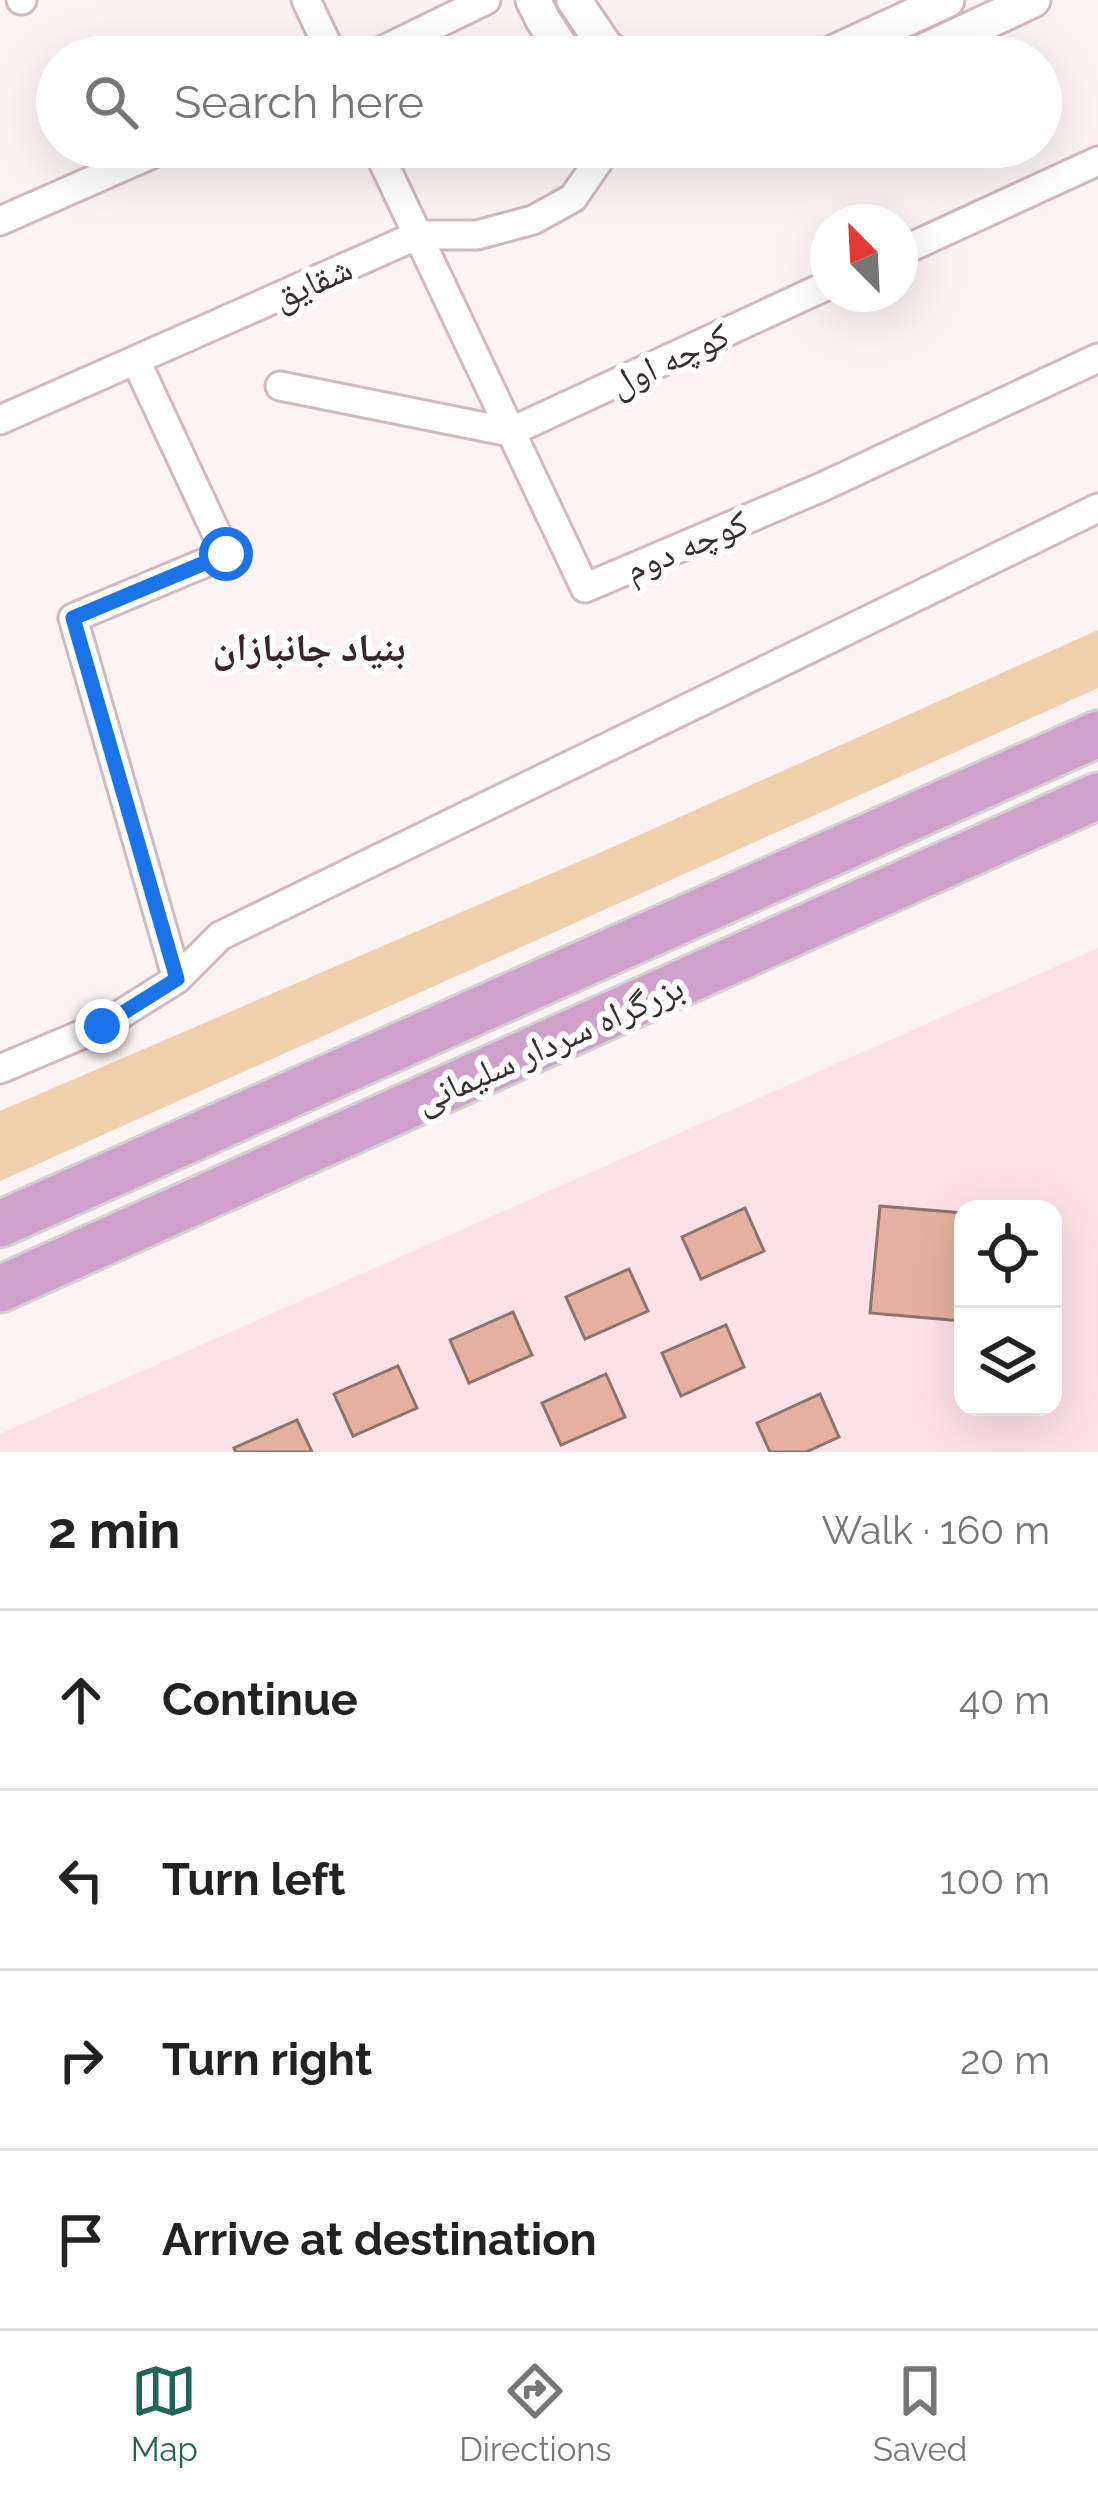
<!DOCTYPE html>
<meta charset="utf-8">
<style>
:root{--surface:#fff;--page:#f6f6f6;--text:#222;--muted:#767676;--line:#e0e0e0;--accent:#246655}
body{margin:0;font-family:Raleway,"Noto Naskh Arabic",sans-serif;background:var(--page);color:var(--text)}
.controls{position:absolute;right:36px;bottom:36px;display:grid;overflow:hidden;border-radius:24px;box-shadow:0 12px 48px #0002}
.controls button{width:108px;height:108px;display:grid;place-items:center;padding:0;border:0;border-bottom:3px solid var(--line);background:var(--surface);color:var(--text);font:60px sans-serif}
.compass{position:absolute;left:810px;top:204px;width:108px;height:108px;border-radius:50%;background:var(--surface);box-shadow:0 12px 48px #0002;rotate:336deg}
.stop{position:absolute;width:36px;height:36px;margin:-27px;border:9px solid #1a73e8;border-radius:50%;background:#fff}
.stop.end{background:#1a73e8;border-color:#fff;box-shadow:0 3px 12px #0008}
.list{margin:0;padding:0;list-style:none}
h2{display:flex;justify-content:space-between;align-items:center;height:156px;margin:0;padding:0 48px;font-size:51px}
h2 small{font-size:39px;font-weight:400;color:var(--muted)}
.list li{display:grid;grid-template-columns:78px 1fr auto;gap:36px;align-items:center;box-sizing:border-box;height:180px;padding:0 48px;border-top:3px solid var(--line)}
.list b{display:block;font-size:45px;white-space:nowrap}
.list em{font-size:39px;font-style:normal;color:var(--muted)}
.icon{flex:none;width:66px;height:66px;fill:none;stroke:currentColor;stroke-width:2;stroke-linecap:round;stroke-linejoin:round}
.map{position:relative;flex:none;width:1098px;height:1452px;overflow:hidden}
.search{position:absolute;background:var(--surface);box-shadow:0 12px 48px #0002;left:36px;right:36px;top:36px;height:132px;display:flex;align-items:center;gap:30px;box-sizing:border-box;padding:0 42px;border-radius:66px;color:var(--muted);font-size:45px}
.sheet{height:876px;background:var(--surface)}
nav{display:flex;justify-content:space-around;align-items:center;box-sizing:border-box;height:168px;border-top:3px solid var(--line);background:var(--surface);font-size:33px;color:var(--muted)}
nav a{display:grid;justify-items:center;gap:6px}
nav .on{color:var(--accent)}
.map>svg:first-child{display:block}
.built{fill:#fce1e7;fill-rule:evenodd}
.green{fill:#f0d1ab}
.building{fill:#e5b09f;stroke:#8b756e;stroke-width:3}
.lines{fill:none;stroke-linecap:round;stroke-linejoin:round}
.minor-casing{stroke:#d1b9be;stroke-width:33}
.tertiary-casing{stroke:#d1b9be;stroke-width:39}
.trunk-casing{stroke:#d3d1d1;stroke-width:51}
.minor{stroke:#fff;stroke-width:27}
.tertiary{stroke:#fff;stroke-width:33}
.trunk{stroke:#cea0ca;stroke-width:45}
.route{stroke:#1a73e8;stroke-width:15}
.labels{text-anchor:middle;stroke-width:12;stroke-linejoin:round;paint-order:stroke}
.street-label{font-size:36px;fill:#352c2e;stroke:#fff}
.neighbourhood-label{font-size:39px;font-weight:bold;fill:#372529;stroke:#fff}
</style>
<div class="map">
<svg width="1098" height="1452" viewBox="0 0 1098 1452">
<rect width="100%" height="100%" fill="#fdf3f5"/>
<path class="built" d="M1098,948V1452H0V1434ZM963,1209H1053V1407H963Z"/>
<path class="green" d="M1098,630V688L0,1181V1111L606,850Z"/>
<path class="building" d="M880,1206L963,1213V1321L870,1313Z
M745,1208L764,1251L701,1279L682,1237Z
M629,1269L648,1311L585,1339L566,1297Z
M513,1312L532,1355L469,1383L450,1340Z
M726,1325L744,1367L681,1396L662,1353Z
M398,1366L417,1408L353,1436L334,1394Z
M606,1374L625,1417L561,1445L542,1403Z
M820,1394L839,1437L806,1452H770L757,1423Z
M297,1420L312,1452H236L234,1448Z"/>
<g class="lines">
<defs>
<path id="minor" d="M21,0H22
M306,0L333,57
M369,57L486,0
M376,147L585,588L822,487L1098,358
M0,221L168,147
M900,252L1098,161
M136,361L226,554L73,618L177,979
M280,386L510,432L828,285
M0,420L418,235H477L533,220L573,198L608,147
M0,1069L102,1026L177,979L220,936L1098,508"/>
<path id="tertiary" d="M533,0L543,20L567,57
M574,0L605,46L619,57
M824,57L947,0
M911,57L1033,0"/>
<path id="trunk" d="M0,1224L1098,734
M0,1289L1098,796"/>
</defs>
<use href="#minor" class="minor-casing"/>
<use href="#tertiary" class="tertiary-casing"/>
<use href="#trunk" class="trunk-casing"/>
<use href="#minor" class="minor"/>
<use href="#tertiary" class="tertiary"/>
<use href="#trunk" class="trunk"/>
</g>
<g class="lines">
<path class="route" d="M102,1026L177,979L73,618L226,554"/>
</g>
<g class="labels">
<g class="street-label">
<text transform="translate(312 282) rotate(-24)" y="13">شقایق</text>
<text transform="translate(669 359) rotate(-25)" y="13">کوچه اول</text>
<text transform="translate(686 545) rotate(-23)" y="13">کوچه دوم</text>
<text transform="translate(549 1043) rotate(-24)" y="13">بزرگراه سردار سلیمانی</text>
</g>
<g class="neighbourhood-label">
<text x="309" y="661">بنیاد جانبازان</text>
</g>
</g>
</svg>
<div class="controls">
<button><svg class="icon" aria-label="locate" viewBox="0 0 24 24"><circle cx="12" cy="12" r="6"/><path d="M12 2v4M12 18v4M2 12h4M18 12h4"/></svg></button>
<button><svg class="icon" aria-label="layers" viewBox="0 0 24 24"><path d="M12 4l9 5-9 5-9-5zM3 14l9 5 9-5"/></svg></button>
</div>
<svg class="compass" viewBox="-18 -18 36 36"><path d="M0-13l5 13h-10z" fill="#e53935"/><path d="M0 13l5-13h-10z" fill="#767676"/></svg>
<div class="stop" style="left:226px;top:554px"></div>
<div class="stop end" style="left:102px;top:1026px"></div>
<div class="search"><svg class="icon" aria-label="search" viewBox="0 0 24 24"><circle cx="10" cy="10" r="6"/><path d="M15 15l6 6"/></svg>Search here</div>
</div>
<section class="sheet">
<h2>2 min<small>Walk · 160 m</small></h2>
<ul class="list">
<li><svg class="icon" aria-label="ahead" viewBox="0 0 24 24"><path d="M12 20V5M6 11l6-6 6 6"/></svg><div><b>Continue</b></div><em>40 m</em></li>
<li><svg class="icon" aria-label="left" viewBox="0 0 24 24"><path d="M17 20v-9H6M10 6l-5 5 5 5"/></svg><div><b>Turn left</b></div><em>100 m</em></li>
<li><svg class="icon" aria-label="right" viewBox="0 0 24 24"><path d="M7 20v-9h11M14 6l5 5-5 5"/></svg><div><b>Turn right</b></div><em>20 m</em></li>
<li><svg class="icon" aria-label="arrive" viewBox="0 0 24 24"><path d="M6 21V4h12l-3 4 3 4H6"/></svg><div><b>Arrive at destination</b></div></li>
</ul>
</section>
<nav>
<a class="on"><svg class="icon" aria-label="map" viewBox="0 0 24 24"><path d="M3 6l6-2 6 2 6-2v14l-6 2-6-2-6 2zM9 4v14M15 6v14"/></svg>Map</a>
<a><svg class="icon" aria-label="directions" viewBox="0 0 24 24"><path d="M12 3l9 9-9 9-9-9zM9 14v-3h6M13 9l2 2-2 2"/></svg>Directions</a>
<a><svg class="icon" aria-label="saved" viewBox="0 0 24 24"><path d="M7 4h10v16l-5-4-5 4z"/></svg>Saved</a>
</nav>
